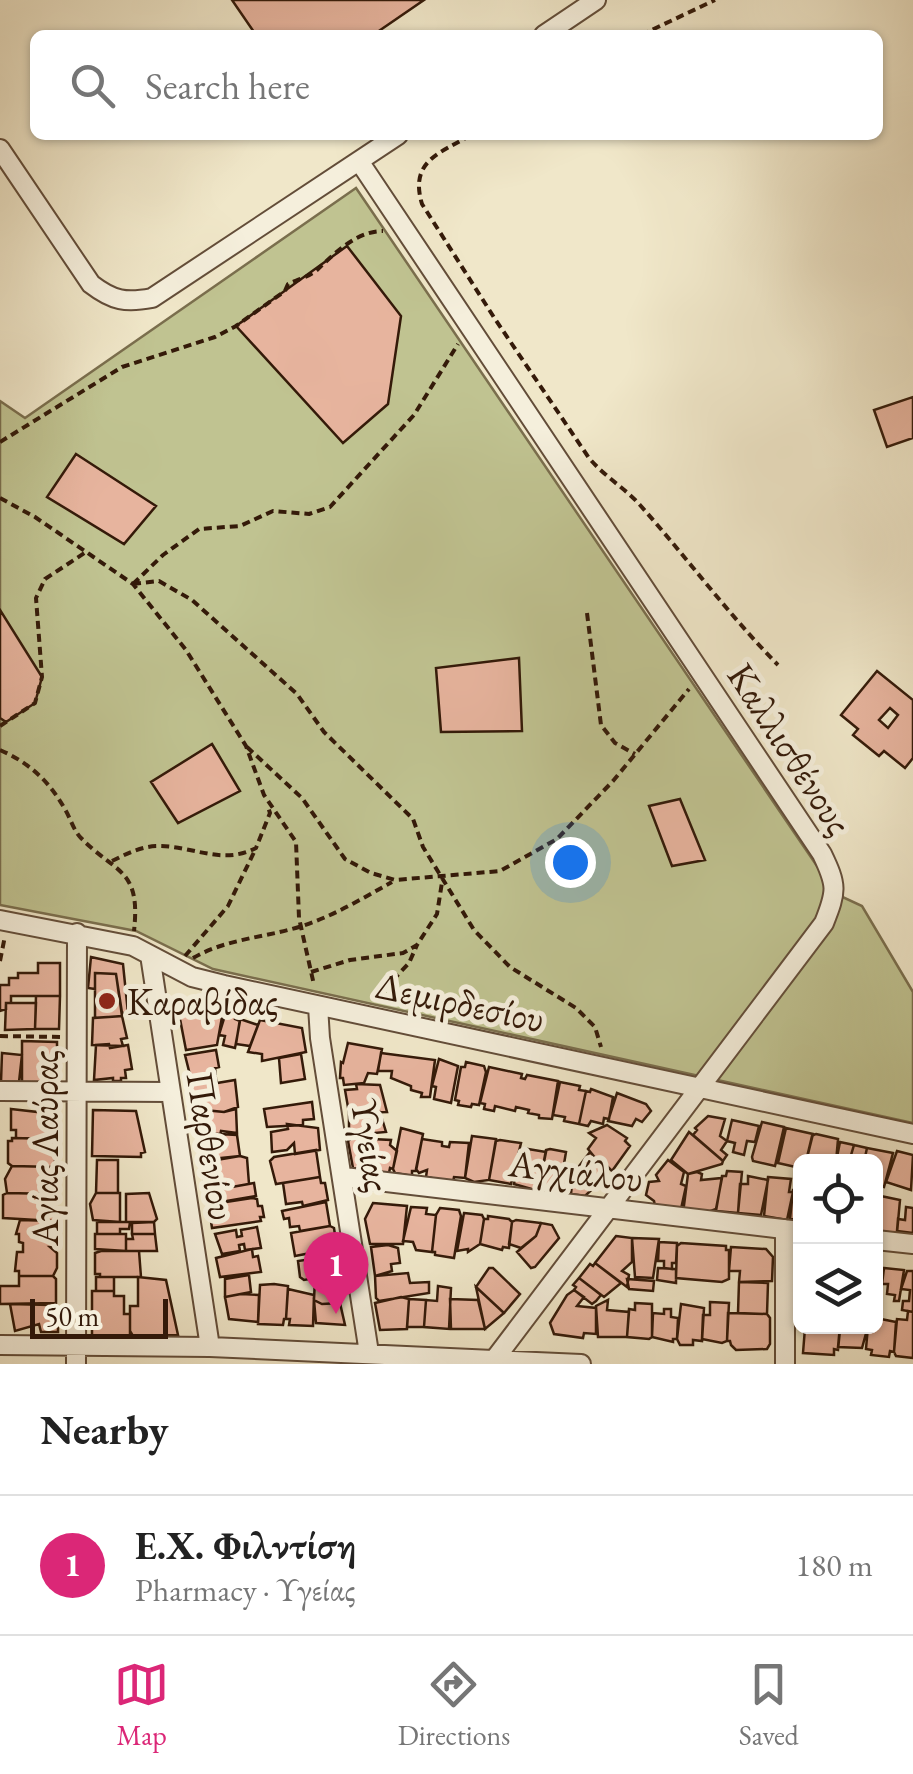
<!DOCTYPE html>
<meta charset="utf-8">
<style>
:root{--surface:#fff;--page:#f6f6f6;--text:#222;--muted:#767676;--line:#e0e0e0;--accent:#db2777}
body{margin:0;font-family:"EB Garamond",serif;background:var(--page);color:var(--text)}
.controls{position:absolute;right:30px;bottom:30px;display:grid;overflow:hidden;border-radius:15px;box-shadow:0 2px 8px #0004}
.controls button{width:90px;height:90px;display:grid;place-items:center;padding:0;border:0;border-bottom:2px solid var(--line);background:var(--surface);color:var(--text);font:50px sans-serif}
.scale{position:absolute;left:30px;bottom:25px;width:138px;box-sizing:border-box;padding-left:10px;border:5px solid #341a09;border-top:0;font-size:28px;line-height:35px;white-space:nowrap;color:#341a09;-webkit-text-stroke:8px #f5efdc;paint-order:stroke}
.you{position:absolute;left:570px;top:862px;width:35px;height:35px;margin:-25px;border:8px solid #fff;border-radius:50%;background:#1a73e8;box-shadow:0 0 0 15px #1a73e833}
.badge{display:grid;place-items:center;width:65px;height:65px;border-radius:50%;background:var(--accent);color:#fff;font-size:32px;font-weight:700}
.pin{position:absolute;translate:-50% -82px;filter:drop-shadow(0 2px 5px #0008)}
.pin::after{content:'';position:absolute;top:52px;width:35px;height:30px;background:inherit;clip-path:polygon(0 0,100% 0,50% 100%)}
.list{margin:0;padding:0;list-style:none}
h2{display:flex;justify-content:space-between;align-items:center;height:130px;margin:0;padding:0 40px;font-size:42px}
h2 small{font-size:32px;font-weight:400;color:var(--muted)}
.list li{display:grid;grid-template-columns:65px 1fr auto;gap:30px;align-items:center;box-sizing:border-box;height:140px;padding:0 40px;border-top:2px solid var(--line)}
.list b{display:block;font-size:38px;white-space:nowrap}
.list p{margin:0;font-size:32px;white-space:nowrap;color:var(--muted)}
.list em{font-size:32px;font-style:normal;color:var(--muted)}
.icon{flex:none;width:55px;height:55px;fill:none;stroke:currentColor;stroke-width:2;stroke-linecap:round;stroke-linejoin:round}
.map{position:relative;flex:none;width:913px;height:1364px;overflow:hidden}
.search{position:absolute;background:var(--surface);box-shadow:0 2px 8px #0004;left:30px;right:30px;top:30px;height:110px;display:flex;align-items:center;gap:25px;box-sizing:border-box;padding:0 35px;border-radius:15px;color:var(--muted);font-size:38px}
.sheet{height:270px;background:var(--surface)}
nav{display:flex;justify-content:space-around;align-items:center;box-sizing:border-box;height:140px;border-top:2px solid var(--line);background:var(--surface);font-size:28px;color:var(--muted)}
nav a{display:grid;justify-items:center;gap:5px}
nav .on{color:var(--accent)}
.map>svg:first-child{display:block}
.green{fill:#c0c391;stroke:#7a6e4d;stroke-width:2.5}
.building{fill:#e7b49e;stroke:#341a09;stroke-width:2.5;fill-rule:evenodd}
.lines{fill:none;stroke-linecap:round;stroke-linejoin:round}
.minor-casing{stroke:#634d39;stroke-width:22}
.path{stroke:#341a09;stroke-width:4;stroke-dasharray:8 5;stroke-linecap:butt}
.minor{stroke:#f5efdc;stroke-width:18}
.poi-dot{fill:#8f2418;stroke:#f5efdc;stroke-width:4}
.labels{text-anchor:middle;stroke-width:10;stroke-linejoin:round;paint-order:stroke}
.street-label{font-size:38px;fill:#341a09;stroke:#f5efdc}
.poi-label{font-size:38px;fill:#341a09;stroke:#f5efdc;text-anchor:start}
</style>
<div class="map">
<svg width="913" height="1364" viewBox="0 0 913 1364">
<rect width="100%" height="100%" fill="#f0e7c9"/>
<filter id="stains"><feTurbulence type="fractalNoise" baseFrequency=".002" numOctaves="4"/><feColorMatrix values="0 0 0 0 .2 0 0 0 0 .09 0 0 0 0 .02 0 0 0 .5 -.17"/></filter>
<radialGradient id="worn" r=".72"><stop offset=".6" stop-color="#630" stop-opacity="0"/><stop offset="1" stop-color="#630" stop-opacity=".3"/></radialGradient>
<path class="green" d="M356,188L836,894L862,906L913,992V1123L213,969L136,931L0,905V401L25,418Z"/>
<path class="building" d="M232,0H424L373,35H256Z
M347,246L401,316L388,404L343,443L236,326Z
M913,397V438L887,447L874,410Z
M76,454L156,506L124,544L47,497Z
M0,610L42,677L35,703L6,722L0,718Z
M519,658L522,731L441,732L436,668Z
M877,671L913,700V758L905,768L884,751L879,756L853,735L858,729L841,715ZM890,708L898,715L888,728L879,720Z
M212,744L240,791L178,823L151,782Z
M680,799L705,860L672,866L649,806Z
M91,957L123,964L128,1013H122L116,974L95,973V989L88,988Z
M38,963H60V996H11V1003H6V1009L0,1011V985H9V978H18V973H38Z
M95,973L116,974L122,1016L95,1018Z
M36,996H60L59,1029H35Z
M6,1003H36L35,1029L5,1030Z
M189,1009L222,1017L217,1045L186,1050L180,1019Z
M226,1012L236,1014L235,1019L240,1021L235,1048L223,1045L225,1036L219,1035Z
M122,1016L127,1038L121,1039L123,1046L92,1045L93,1018Z
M240,1019L258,1025L250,1046L236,1044Z
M260,1020L302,1028L306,1052L262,1061V1054L248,1052Z
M22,1041L57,1042V1083H22Z
M348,1043L382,1049L377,1074L368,1073L364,1083L344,1085L343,1078H340L341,1062L343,1063Z
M109,1044L110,1048L128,1045L132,1069L125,1070L126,1078H121V1081H113V1078L94,1080L96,1045Z
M216,1050L219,1067L215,1068L216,1079L192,1083L185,1055Z
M2,1053L22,1055L19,1082H1Z
M381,1053L435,1060L430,1097H421L422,1093L411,1090V1086L391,1078L392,1071H378Z
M301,1054L305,1079L281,1083L279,1058Z
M439,1059L458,1066L451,1103L434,1099L436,1087L432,1086Z
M466,1062L484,1066L486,1072L479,1105L472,1104L471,1107L458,1105L459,1101L455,1100L461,1067H465Z
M489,1067L522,1074L521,1078L525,1079L527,1075L558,1081L552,1119L539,1118V1115L528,1113L529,1110L516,1107L515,1111L495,1106L494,1111L484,1109L485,1104L480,1103Z
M216,1079L217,1083L235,1080L238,1107L224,1112L195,1109L189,1086Z
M560,1082L580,1086L579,1090L586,1091L579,1124L564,1121L565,1117L553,1115Z
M356,1084L380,1085L387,1112L349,1113L345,1090L357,1089Z
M591,1089L613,1097L609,1119L604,1118L603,1124L591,1121L588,1126L579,1124L586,1091L590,1092Z
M617,1093L646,1104L651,1111L642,1122L636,1119L632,1126L608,1121Z
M312,1102L314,1119L303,1120V1125L267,1127L264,1109Z
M11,1109L38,1112V1109H48V1112H56L59,1134H55V1139L16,1138V1130H11Z
M193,1109L224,1112L236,1109L237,1133L221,1131L220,1136L195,1131Z
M93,1110L136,1111L145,1152L141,1153V1157L92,1156Z
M380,1112L386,1132L352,1135L349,1132V1113Z
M708,1116L725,1119L720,1136L727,1141L721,1150L727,1155L723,1161L693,1135L697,1130L695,1128Z
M732,1120L759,1126L755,1142L747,1141L744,1155L733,1152L735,1143L727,1141Z
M762,1122L784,1127L775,1166L753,1161L752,1157Z
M287,1124L318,1128L320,1150L295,1154L294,1143L287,1150L272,1152L271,1132L288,1129Z
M607,1125L627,1138L625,1141L630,1146L612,1171L608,1167L605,1170L588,1149L596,1138L589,1133Z
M401,1128L423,1134L416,1171H412V1176L395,1173L393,1169Z
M786,1128L813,1134L806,1162H800V1168L778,1163Z
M689,1132L723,1161L722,1164L688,1174L671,1160Z
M201,1133L237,1135L240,1156L202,1160Z
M816,1134L838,1139L836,1162H812V1158L807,1157L812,1136Z
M472,1136L496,1139L489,1180L474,1182L465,1178Z
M12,1138L55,1139V1167L12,1166L8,1163V1141H12Z
M352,1138L391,1140L390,1145L397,1151L393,1169L390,1168L389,1173L353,1168L348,1141Z
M422,1139L442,1142V1146L449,1147L450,1142L469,1143L465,1178L454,1177L453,1182L426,1177L427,1170L419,1173L416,1169Z
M500,1140L521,1143L511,1184L489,1180L496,1141Z
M840,1142L854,1145L849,1162H836Z
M854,1145L867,1148L864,1162H849Z
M867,1148L893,1153L884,1187L876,1185V1162H864Z
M528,1149L546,1152L539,1187L536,1186L535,1190L514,1184L519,1157L526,1158Z
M550,1149L566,1152L564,1164L570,1166L565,1192L558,1190L557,1193L539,1187L546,1150Z
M316,1150L320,1177L276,1184L270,1161L274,1157Z
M897,1151L913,1155L911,1190L886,1182Z
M590,1152L605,1170L598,1180L600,1182L585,1196L571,1194L573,1174Z
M240,1156L247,1158L249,1184L232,1187L204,1182L202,1168L206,1167L205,1162Z
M97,1160H118V1193H96Z
M668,1160L684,1172L681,1184L686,1186L681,1209L655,1206L654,1201L646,1195L649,1182L659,1181L656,1175Z
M12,1166L55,1167L54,1194L7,1193L5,1179Z
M727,1171L742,1172L738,1213L716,1211L722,1176H726Z
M697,1172L702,1174L701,1180L722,1178L716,1209L708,1212L683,1213L688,1174Z
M748,1176L768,1180L761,1215L738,1213L740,1184H748Z
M320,1177L321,1183H325L328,1200L303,1206L302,1202L286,1204L283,1183Z
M768,1177L791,1179L789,1192H793L787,1220L764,1216Z
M208,1183L232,1187L254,1183L256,1196L209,1204Z
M793,1190H800V1220L790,1219Z
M7,1193L54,1194L56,1218L54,1221L3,1218V1195Z
M96,1193H120V1222L93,1220L90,1204Z
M149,1193L157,1219L154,1222H126V1194Z
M876,1195L900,1200L897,1233L876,1231Z
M252,1198L257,1199L258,1206H262L264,1217H260L261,1221L212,1228L209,1208L214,1207L213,1204Z
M326,1202L330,1226L300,1231L299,1226L290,1227L289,1218L284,1219L282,1211Z
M373,1203L407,1206L403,1244H370L365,1219Z
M411,1207L427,1208L426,1214L436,1215L432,1252L416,1250L413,1242L403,1241Z
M906,1207L913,1208V1233L897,1231L898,1219L905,1220Z
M440,1208L459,1210L461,1216L454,1258L435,1255V1252H432L436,1215Z
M464,1213L482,1215L484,1219L480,1244L468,1252V1249L457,1251Z
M488,1216L509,1219L512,1222L509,1248L503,1247L502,1250L480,1244L484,1219H488Z
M20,1220L54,1221L58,1236L56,1247H50L57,1253V1268L53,1276H19V1271H15L17,1252H23V1243L19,1242V1234H16Z
M516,1220L541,1223L536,1236L521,1248L509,1244L512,1222Z
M97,1222H130L129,1229H120V1234H97Z
M154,1222L155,1234H132V1223Z
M541,1223L552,1225L559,1238L535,1267L531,1268L517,1252L536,1236Z
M330,1226L334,1228L337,1248L295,1256L291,1233Z
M257,1227L261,1248L245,1250L244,1244L239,1245L240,1251L222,1254L215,1234L236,1230L237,1237L242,1236L241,1230Z
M95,1234H126V1251L95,1249Z
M132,1234H155L157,1251H126V1239H133Z
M616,1236L632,1238V1262L622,1271L629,1275L627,1287L595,1263Z
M632,1238L659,1239L653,1278L635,1277Z
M659,1242L677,1243L676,1263H672V1269L664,1268V1261H658Z
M681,1243L726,1246V1250H729V1279L722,1282L676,1278L677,1246Z
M388,1245L398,1248L400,1263L391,1264L392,1271L375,1276L371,1247Z
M731,1247L766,1249L773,1257L772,1281L739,1282L740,1271H729Z
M252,1249L253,1257L258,1256L261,1272L220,1277L216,1258Z
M334,1250L338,1274L304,1280L300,1277L298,1261L312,1259L311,1254Z
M101,1251H139L141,1277H100V1274H95V1253Z
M595,1263L621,1283L604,1297L579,1278L590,1264L593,1266Z
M489,1268H493L520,1294L504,1313L476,1287Z
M658,1268L676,1269V1283L657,1280Z
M884,1268L904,1270L899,1301H894L895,1295L887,1294L888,1284H882Z
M907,1271H913V1312L902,1310L903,1301H909L910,1290L901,1289Z
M408,1273L410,1283L429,1282V1293L379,1301L376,1298L375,1276Z
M338,1274L340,1303L322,1304L314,1300L315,1278Z
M249,1275L251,1292L225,1297V1279Z
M19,1276H53L56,1279V1303L0,1304V1286H19Z
M96,1277H114V1291H96Z
M138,1277L166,1280L178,1335L133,1336L130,1331V1306H138Z
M579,1278L601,1295L596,1301L592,1304L574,1290L576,1287L573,1285Z
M627,1279L654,1281L653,1291L629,1289Z
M739,1282L768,1283L767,1314L738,1313Z
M274,1284L288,1286L286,1319H284L283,1325L258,1324L260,1285Z
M438,1286L451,1288L449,1329L424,1327L426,1300L437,1301Z
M476,1287L504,1313L485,1329Z
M288,1289L314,1295L313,1326L289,1325L290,1319H286Z
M574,1290L584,1297L577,1306L596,1308V1334L584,1333L583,1338L554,1334L550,1323L567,1295Z
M92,1291H114V1296H124V1314H130V1336L92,1335Z
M241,1294L259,1295L258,1322L229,1319L225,1297Z
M401,1297L409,1299L407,1329L380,1330L375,1303Z
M409,1299L426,1300L424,1327H407Z
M450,1299L478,1300L485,1329H451Z
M314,1300L322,1304L340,1303L345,1325L316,1323Z
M608,1300L607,1310L629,1312L627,1337H598L596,1306Z
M710,1302L729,1303L727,1341L722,1343L702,1339L703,1315H710Z
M635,1303L652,1304V1337L649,1339L627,1337L629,1309L635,1310Z
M10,1304L50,1305V1310H58V1332H41L39,1324L15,1331Z
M681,1304L704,1308L702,1341L693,1340V1345H680L677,1339Z
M664,1309H671V1317L678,1318L677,1339H673V1342L652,1337L653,1313L664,1314Z
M908,1311L913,1312V1358L896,1356L894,1352L897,1319L907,1320Z
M728,1313L767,1314L770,1318V1344L767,1349L736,1350L731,1345L730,1341H727Z
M876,1318L896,1322L894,1352L890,1351L889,1357L871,1355L872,1350L866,1349L868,1326H876Z
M800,1322V1326H829V1329L840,1330L838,1350L834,1349V1355L803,1353L805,1328L800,1327Z
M840,1326H868L862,1348L838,1347Z"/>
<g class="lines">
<defs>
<path id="minor" d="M544,35L596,0
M0,149L91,284C113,301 126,303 152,298L398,135
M359,161L822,854C837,885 837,891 824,923L494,1360
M0,920L133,946L192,977L224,985L913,1134
M150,955L210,1347
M318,1006L320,1038L369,1353
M0,1091L170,1092
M344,1177L800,1231
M876,1240L913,1244
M0,1345L210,1347L581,1364
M76,1364L77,933
M785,1364V1229"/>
</defs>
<use href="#minor" class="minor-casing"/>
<path class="path" d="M641,35L715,0
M471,135C440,153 409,161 422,204L495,319L589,458C606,478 625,488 640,505C687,558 729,615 778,665
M0,442L122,367L215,337L236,326L285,291L288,284C297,280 311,276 318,269C336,252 357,231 383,231
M0,498L35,517L133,584L186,650L246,746L264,795L296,842L299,918L314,985
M133,584L159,581L192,600L297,694L324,732L413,819L423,847L474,930L510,967L576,1008L595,1027L601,1047
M133,584L163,555L199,529L240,526L273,511L309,514L330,507L414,415L458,344
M587,613L601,725L615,743L635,754
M0,726L35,703L42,677L36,598L45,579L86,552
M247,747L302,798L345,859L371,873L395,880L500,871L557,839L613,781L689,689
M0,750C30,763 50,782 66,811C71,820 74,831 81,838C116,874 141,868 134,931
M112,861C126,854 140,847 156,846C192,845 221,866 256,848L270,813L268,807
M185,956L228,906L256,848
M193,958C226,939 262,938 299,927C332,917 363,898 392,882
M0,961L5,936
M311,972L350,960L403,953L417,945L437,914L443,876
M375,999L409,963L417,945
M0,1036L61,1037"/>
<use href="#minor" class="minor"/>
</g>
<circle class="poi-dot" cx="107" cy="1001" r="10"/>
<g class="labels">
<g class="street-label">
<text transform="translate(790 749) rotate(57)" y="13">Καλλισθένους</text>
<text transform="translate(460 1002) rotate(12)" y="13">Δεμιρδεσίου</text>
<text transform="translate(371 1145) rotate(81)" y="13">Υγείας</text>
<text transform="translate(211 1146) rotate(81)" y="13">Παρθενίου</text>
<text transform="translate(44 1148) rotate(-90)" y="13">Αγίας Λαύρας</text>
<text transform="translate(576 1171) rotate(7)" y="13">Αγχιάλου</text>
</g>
<g class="poi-label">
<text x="127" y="1014">Καραβίδας</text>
</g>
</g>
<rect width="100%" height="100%" filter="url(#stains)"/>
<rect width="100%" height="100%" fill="url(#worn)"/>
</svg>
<div class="controls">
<button><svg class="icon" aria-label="locate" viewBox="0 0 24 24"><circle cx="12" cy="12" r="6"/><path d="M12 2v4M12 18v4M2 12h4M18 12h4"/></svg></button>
<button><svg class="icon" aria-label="layers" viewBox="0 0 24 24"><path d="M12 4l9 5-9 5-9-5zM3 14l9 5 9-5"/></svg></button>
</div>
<div class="scale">50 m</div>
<div class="you"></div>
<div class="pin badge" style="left:336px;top:1314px">1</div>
<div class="search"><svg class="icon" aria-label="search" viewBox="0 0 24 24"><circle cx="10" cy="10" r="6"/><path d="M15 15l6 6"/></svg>Search here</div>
</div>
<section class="sheet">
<h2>Nearby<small></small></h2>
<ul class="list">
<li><span class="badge">1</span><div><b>Ε.Χ. Φιλντίση</b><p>Pharmacy · Υγείας</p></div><em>180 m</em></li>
</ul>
</section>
<nav>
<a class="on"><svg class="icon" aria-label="map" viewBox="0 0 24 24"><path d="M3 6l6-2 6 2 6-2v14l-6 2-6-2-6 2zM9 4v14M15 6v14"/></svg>Map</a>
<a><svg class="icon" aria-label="directions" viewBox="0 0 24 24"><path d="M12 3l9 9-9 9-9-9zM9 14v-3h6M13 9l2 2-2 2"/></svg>Directions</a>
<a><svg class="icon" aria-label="saved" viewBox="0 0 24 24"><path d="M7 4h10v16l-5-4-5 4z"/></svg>Saved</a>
</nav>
